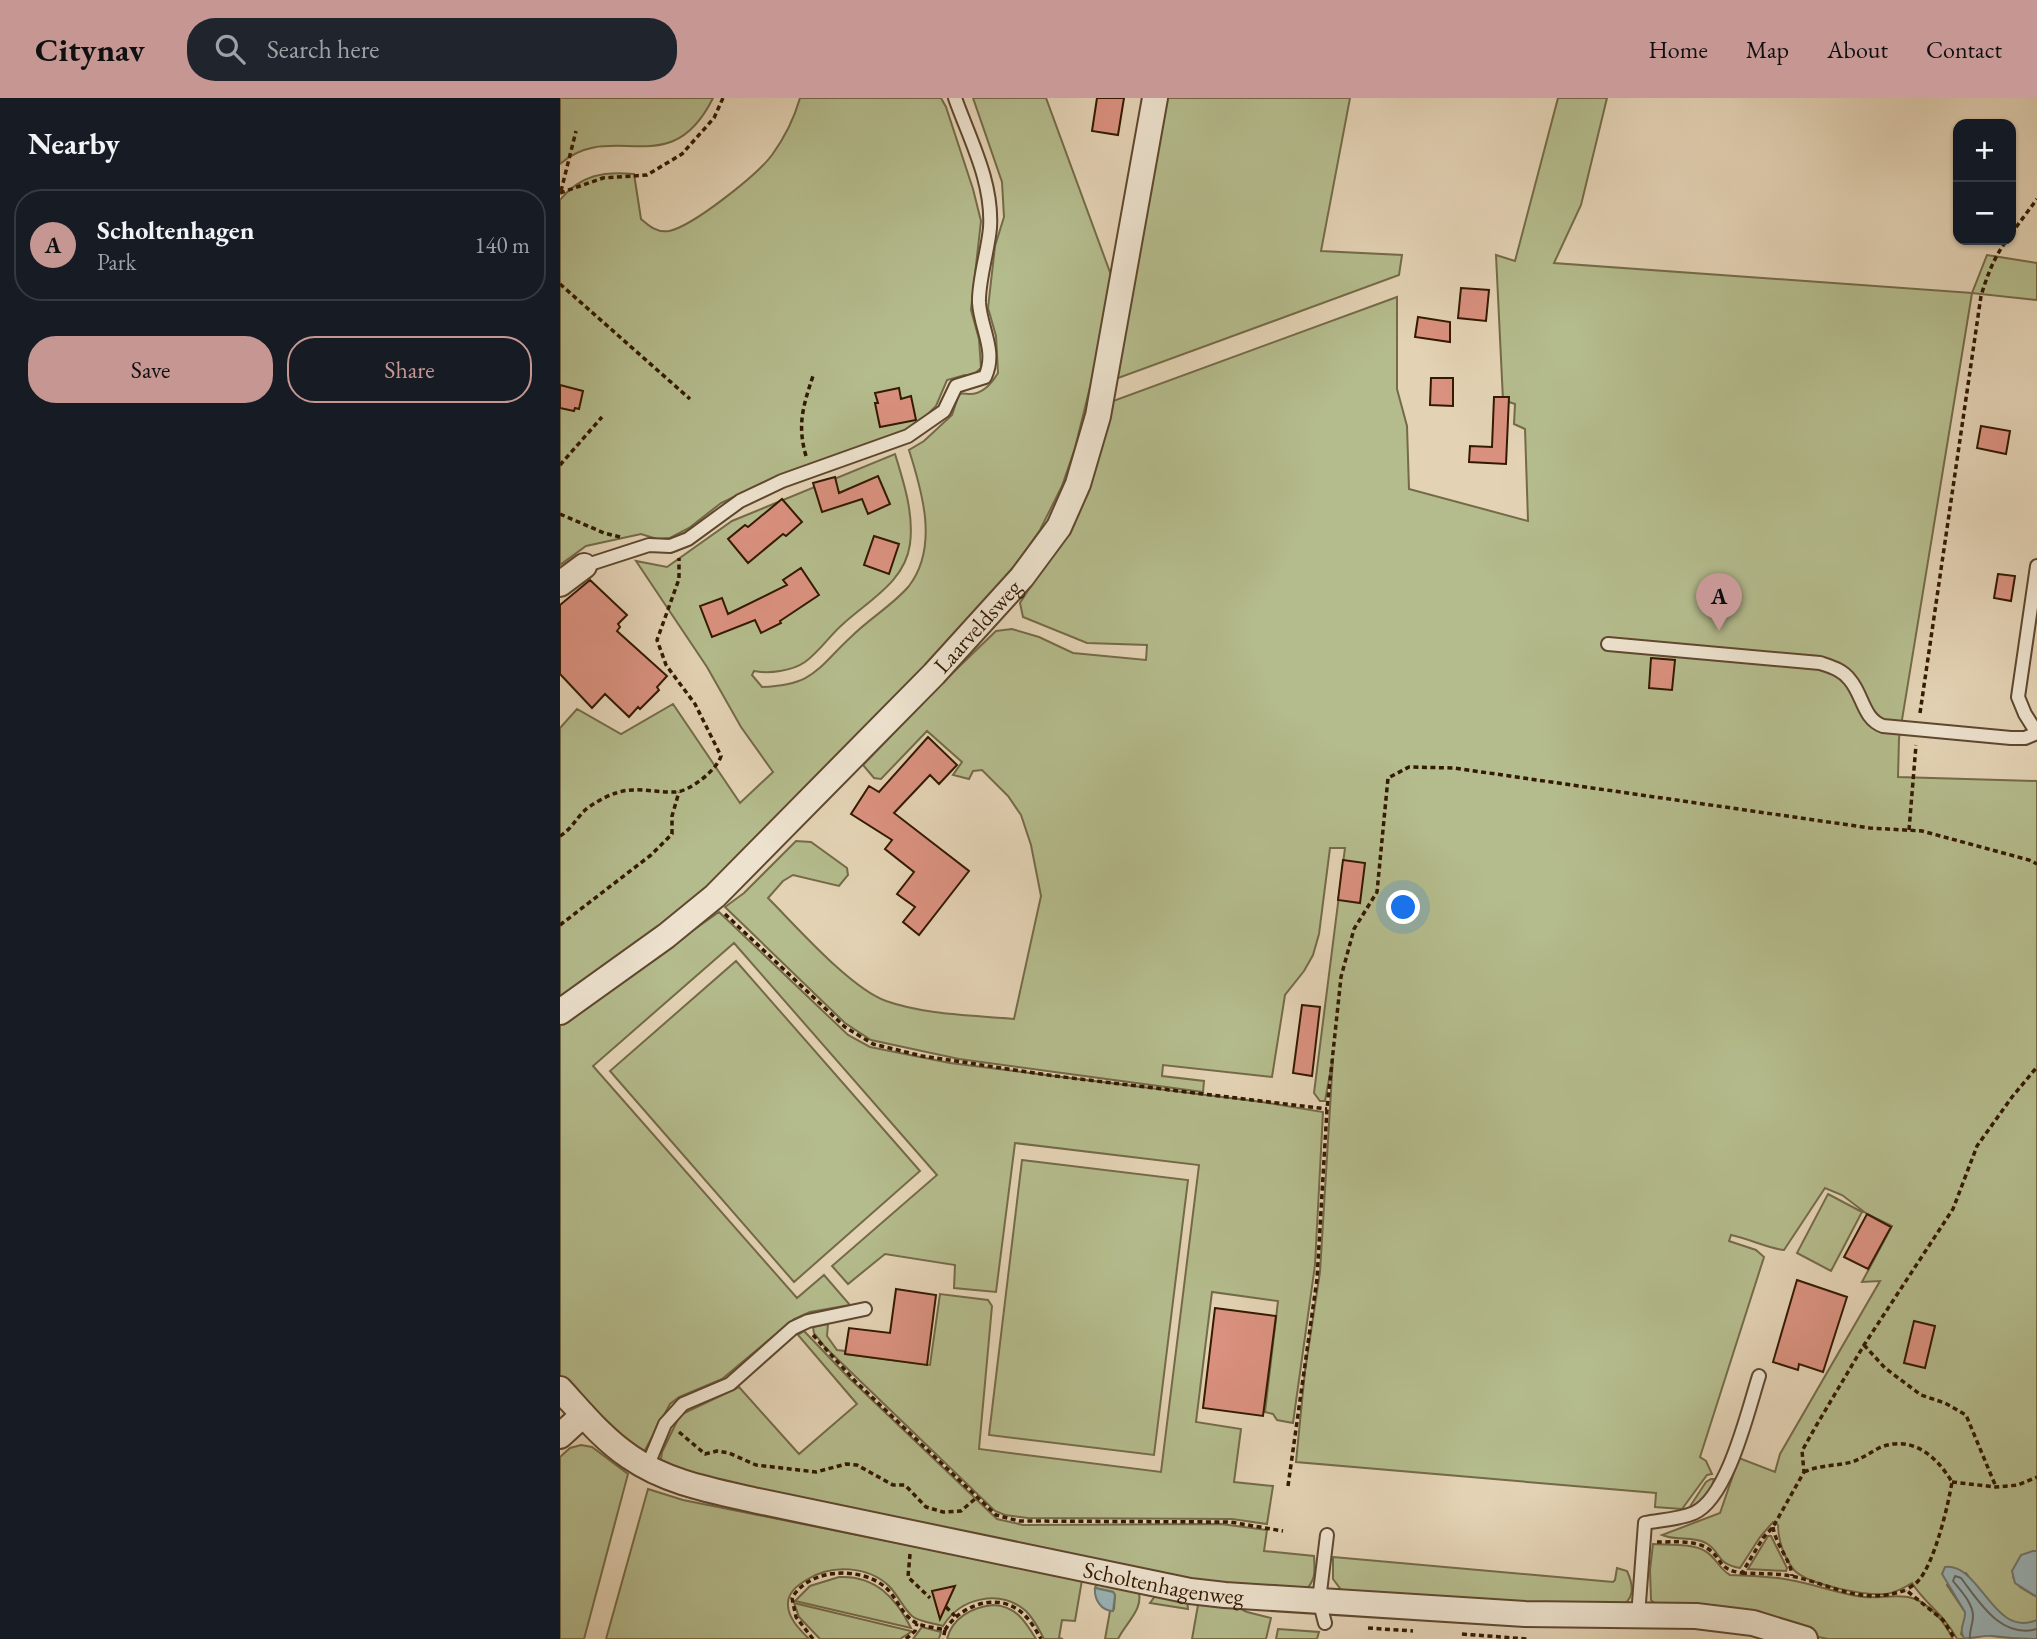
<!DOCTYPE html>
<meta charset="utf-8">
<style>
:root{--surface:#171b24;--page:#20242c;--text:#f1f3f6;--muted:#9ea1a6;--line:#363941;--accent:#c59692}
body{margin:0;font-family:"EB Garamond",serif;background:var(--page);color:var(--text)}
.controls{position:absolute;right:21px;top:21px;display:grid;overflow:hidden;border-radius:14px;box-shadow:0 2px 5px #0004}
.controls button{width:63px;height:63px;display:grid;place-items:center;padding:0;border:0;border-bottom:2px solid var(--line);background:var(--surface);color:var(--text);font:35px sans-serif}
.you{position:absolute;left:844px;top:810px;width:24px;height:24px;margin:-18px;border:5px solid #fff;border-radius:50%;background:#1a73e8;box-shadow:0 0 0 10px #1a73e833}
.badge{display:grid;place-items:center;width:46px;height:46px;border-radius:50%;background:var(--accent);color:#111;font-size:23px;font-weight:700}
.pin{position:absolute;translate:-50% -58px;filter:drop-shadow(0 2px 4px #0008)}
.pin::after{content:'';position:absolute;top:37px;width:24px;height:21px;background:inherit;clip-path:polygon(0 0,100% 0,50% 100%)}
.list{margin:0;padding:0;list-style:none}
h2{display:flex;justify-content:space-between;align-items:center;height:91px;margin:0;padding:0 28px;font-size:30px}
h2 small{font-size:23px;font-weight:400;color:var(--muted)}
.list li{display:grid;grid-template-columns:46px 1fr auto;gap:21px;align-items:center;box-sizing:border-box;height:112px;margin:0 14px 14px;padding:0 14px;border:2px solid var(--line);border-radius:28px}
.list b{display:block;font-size:26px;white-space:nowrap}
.list p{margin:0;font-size:23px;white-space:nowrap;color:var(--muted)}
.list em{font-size:23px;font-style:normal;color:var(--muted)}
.actions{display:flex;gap:14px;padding:21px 28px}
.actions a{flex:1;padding:16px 0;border:2px solid var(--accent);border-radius:28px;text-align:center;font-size:24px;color:var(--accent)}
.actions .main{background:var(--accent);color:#111}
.icon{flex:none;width:38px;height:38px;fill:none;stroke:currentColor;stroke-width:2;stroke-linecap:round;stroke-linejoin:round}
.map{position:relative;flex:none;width:1477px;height:1541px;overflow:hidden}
header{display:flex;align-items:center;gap:42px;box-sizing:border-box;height:98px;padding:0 35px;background:var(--accent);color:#111}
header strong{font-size:33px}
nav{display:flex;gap:38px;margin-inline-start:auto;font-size:24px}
.search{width:490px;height:63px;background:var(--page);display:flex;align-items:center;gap:18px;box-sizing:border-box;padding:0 24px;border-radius:28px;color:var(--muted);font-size:26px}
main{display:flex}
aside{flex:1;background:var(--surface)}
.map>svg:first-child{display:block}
.green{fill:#b4bb8c;stroke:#746a47;stroke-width:2}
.water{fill:#9ab5b9;stroke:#717770;stroke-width:2}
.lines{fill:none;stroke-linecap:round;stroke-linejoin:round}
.shore{stroke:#66675e;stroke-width:2}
.building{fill:#da917f;stroke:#331902;stroke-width:2}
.service-casing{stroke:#5f472e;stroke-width:16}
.minor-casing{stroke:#5f472e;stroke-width:28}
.path{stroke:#331902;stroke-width:3.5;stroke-dasharray:5 3.5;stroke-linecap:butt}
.service{stroke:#ede2ce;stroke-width:12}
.minor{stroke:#ede2ce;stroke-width:24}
.labels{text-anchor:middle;stroke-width:7;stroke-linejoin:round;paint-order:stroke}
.street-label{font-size:23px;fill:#331902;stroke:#ede2ce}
</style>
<header>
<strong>Citynav</strong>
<div class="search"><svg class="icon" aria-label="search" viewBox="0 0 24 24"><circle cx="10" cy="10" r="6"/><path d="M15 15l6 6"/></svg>Search here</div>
<nav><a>Home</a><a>Map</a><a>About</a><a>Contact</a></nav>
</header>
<main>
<aside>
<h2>Nearby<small></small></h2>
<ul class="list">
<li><span class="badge">A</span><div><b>Scholtenhagen</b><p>Park</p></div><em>140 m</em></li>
</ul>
<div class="actions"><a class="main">Save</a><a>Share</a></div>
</aside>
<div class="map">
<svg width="1477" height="1541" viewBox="0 0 1477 1541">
<rect width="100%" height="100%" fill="#e3d2b4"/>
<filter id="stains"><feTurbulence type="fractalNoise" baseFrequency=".00286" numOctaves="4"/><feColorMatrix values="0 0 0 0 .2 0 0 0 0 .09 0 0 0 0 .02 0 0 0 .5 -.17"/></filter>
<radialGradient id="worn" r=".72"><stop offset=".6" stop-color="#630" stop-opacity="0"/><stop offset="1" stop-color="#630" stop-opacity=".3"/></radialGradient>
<path class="green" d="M0,0H153C110,87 52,20 0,66Z
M240,0H381L386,9L413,91L421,123L411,212L419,241L421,270L412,278L405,277L387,282L376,308L354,330L194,389L161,405L129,430L110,440L97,441L81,436L26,448L0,467V102C20,77 44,73 74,76L81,121C89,128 97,135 109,133C133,128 197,77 212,57C225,39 234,21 240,0Z
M413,0H486L551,177L533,277L515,350L502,388L480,432L459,462L410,522L171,776L0,903V630L17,611L61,636L113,606L180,705L213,674L181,629L147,569L76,463L107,469L172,423L335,356C344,385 354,416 350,446C345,484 309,502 283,526C270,537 260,553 245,564C232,573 209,576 194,573L192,577L202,589C255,587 257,570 292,538C310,520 333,507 349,488C379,449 362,393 349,352L364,343L392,317L399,296C403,295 406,296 410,296C423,296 432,285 438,275L436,238L428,210L435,148L444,119L442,84Z
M602,0H790L761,153L842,157L839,177L550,283Z
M998,0H1047L1021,107L994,165L1412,195L1427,157L1477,165V202L1412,195L1339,640L1338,679L1477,683V1453H1473L1453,1479L1460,1489L1477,1499V1522C1446,1540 1421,1495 1406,1475L1387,1487L1405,1514L1406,1519L1401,1536L1406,1541H1397C1384,1516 1366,1507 1352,1485C1344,1490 1336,1494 1327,1496C1307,1498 1248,1487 1234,1472C1224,1460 1218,1442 1218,1427L1213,1424L1200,1439L1180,1470C1154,1465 1163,1455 1146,1445C1133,1438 1116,1443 1102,1437L1160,1415L1179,1360L1215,1374L1220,1356L1320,1183L1302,1184L1332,1128L1307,1116L1282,1097L1265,1090L1224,1152C1210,1151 1187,1140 1171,1137L1169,1143L1196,1152L1204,1159L1140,1359L1146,1363L1152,1376L1147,1377L1122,1411L1095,1409L1096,1395L736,1364L745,1273L760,1174L773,960L765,1003H760L754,995L785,750H770L759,836L753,857L744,873L725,897L712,979L603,967L602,978L644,983L643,994L399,961L311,942L285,925L165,809L184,795L236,743L251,744L287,770L288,777L279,788L233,777L223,783L208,800C236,828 290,890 326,903C366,917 412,917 454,921L481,798L471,747L461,717L448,698L422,672L413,673L409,681L393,677L402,664L367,633L321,681L314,680L303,667L379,588L436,533L452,531L479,539L513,555L586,562L587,547L527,545L463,519L460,505L500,442L545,306L837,199V291L847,328L849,391L968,423L965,331L954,326L955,306L943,302L936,157L955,163Z
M159,814L288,937L310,949L390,965L702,1004L763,1014L755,1167L733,1325L717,1322L713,1316L705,1314L718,1203L652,1194L636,1324L681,1331L674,1384L713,1388L707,1426L672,1421L468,1420L445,1417L435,1413L266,1250L254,1235L253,1229L268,1226L267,1238L277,1252L285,1253V1256L370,1267L380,1196L428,1202L432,1208L419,1351L601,1374L639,1067L455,1045L436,1194L394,1190L395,1167L325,1156L288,1186L272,1168L377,1077L174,845L33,968L237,1200L264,1177L290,1207L250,1214L234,1221L162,1281L119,1299L110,1306L84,1354H78L0,1281V926Z
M176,863L360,1073L234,1184L50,973Z
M462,1062L628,1082L594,1357L429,1337Z
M1268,1096L1302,1114L1271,1173L1237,1155Z
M244,1233L289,1280L437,1421L463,1427L661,1426L707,1432L704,1453L754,1458C755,1475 756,1482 744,1494L609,1481L237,1403L104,1368L101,1361L102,1354L120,1317L179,1289L239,1356L297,1306L238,1237Z
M21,1347L32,1349L68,1376L24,1541H0V1359L10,1350Z
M1151,1381H1154C1151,1396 1143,1405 1129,1410L1146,1384Z
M88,1391L123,1402L522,1482L515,1523L502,1522L499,1540L503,1541H484C479,1531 474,1521 466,1513C440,1491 401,1499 383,1528C374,1525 359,1524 352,1518C343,1510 338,1497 329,1488C308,1468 272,1466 248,1481C239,1486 228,1494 228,1505C227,1519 239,1531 249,1541H46Z
M1208,1438H1211L1227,1470L1226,1473L1188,1471Z
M1093,1446C1108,1447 1132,1445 1145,1453C1156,1459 1159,1471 1170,1477C1190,1478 1211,1478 1230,1482C1255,1486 1278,1496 1304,1499C1319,1501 1338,1495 1352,1500C1371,1506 1385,1525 1393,1541H1268L1094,1505L1091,1502L1090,1472Z
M773,1459L1053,1484L1055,1482L1057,1470L1067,1473C1074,1488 1075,1503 1058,1509L785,1497L773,1481Z
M279,1479C315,1477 336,1500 351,1530L235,1503L250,1488Z
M537,1485L578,1491C585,1511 566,1524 558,1541H545L550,1513L554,1511L555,1497L553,1494L535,1490Z
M598,1494L627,1500L628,1511L590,1505Z
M643,1501L665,1503L687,1514L711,1520L706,1541H632L638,1507Z
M234,1505L351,1533V1534L340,1541H260L239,1519Z
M433,1507C456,1508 465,1523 476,1541H387C392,1520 412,1509 433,1507Z
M362,1529L381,1534L379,1541H353Z
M718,1531L759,1534L757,1541H716Z"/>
<path class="water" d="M1473,1453H1477V1499L1455,1485L1452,1473L1461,1457Z
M1385,1469C1421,1465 1433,1541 1477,1522V1541C1461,1541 1447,1540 1432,1538C1422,1537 1414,1541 1404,1540C1398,1531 1406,1523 1405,1514L1382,1476Z
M535,1490L553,1494L555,1497L553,1513C541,1513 534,1501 535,1490Z"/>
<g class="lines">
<path class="shore" d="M1410,1541C1409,1532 1413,1527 1413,1518C1413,1505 1400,1492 1393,1483L1395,1478L1401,1480C1420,1505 1441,1541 1477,1531"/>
</g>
<path class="building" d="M537,0H564L558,37L532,33Z
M901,190L929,192L926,223L898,220Z
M858,219L890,224V244L855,239Z
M871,280H893V308L870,307Z
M0,287L23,293L19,311L15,310L14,313L0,310Z
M339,290L341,301L351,298L356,322L320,329L315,305H318L315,295Z
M934,299H949L946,366L909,364L910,348L932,349Z
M1421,328L1450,333L1446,356L1417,350Z
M318,378L330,406L308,416L302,401L262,414L253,385L275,379L279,395Z
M222,401L242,424L226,438L223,436L188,465L168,441L185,427L188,429Z
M314,438L339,446L329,476L304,467Z
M241,470L259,497L220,523L221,525L201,535L195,522L152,539L140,508L162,500L168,516L227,487L223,482Z
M1438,476L1455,478L1451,503L1434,500Z
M30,482L67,517L58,526L60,529L57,533L107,578L97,589L99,592L80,611L78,609L69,619L45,596L32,610L0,576V507Z
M1091,560L1115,562L1112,592L1089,590Z
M368,639L397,667L379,686L370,677L334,715L409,773L359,837L343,824L355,809L337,796L354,774L325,751L332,742L291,716L309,688L319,694Z
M783,762L805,765L800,805L778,802Z
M742,907L760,909L752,978L733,975Z
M1307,1116L1331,1129L1308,1171L1284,1159Z
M1237,1182L1287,1199L1263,1274L1239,1266L1238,1272L1213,1264Z
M336,1191L376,1197L367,1267L285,1256L289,1230L330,1235Z
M655,1210L716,1218L703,1318L643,1310Z
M1354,1223L1375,1228L1365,1270L1344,1265Z
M395,1488L380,1521L372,1493Z"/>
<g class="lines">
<defs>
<path id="service" d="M24,468L89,447L110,448L128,441L180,403L222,383L348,338L384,313L396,288L425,279C437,253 421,232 419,205C418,184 428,153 430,130C433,84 410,42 395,0
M1477,468L1458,599L1465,616L1477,635
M1048,546L1260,565C1272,569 1283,572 1290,582C1303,597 1303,621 1323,628L1451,640H1465L1477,635
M87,1369L105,1326L123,1306L170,1286L233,1230L248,1223L305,1211
M1078,1518L1085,1425C1101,1422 1120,1421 1134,1415C1168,1400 1188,1312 1199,1278
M765,1525L759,1502L767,1437"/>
<g id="minor">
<path d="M0,486L24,468"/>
<path id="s1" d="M0,914L106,838L155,798L374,576L462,479L499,429L518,386L538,318L595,0"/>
<path id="s2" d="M0,1291C22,1315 43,1341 70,1359C107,1385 155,1393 198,1403L630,1493L665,1497L965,1516L1136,1518L1193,1525L1245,1541"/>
<path d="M0,1338L23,1317"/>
</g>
</defs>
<use href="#service" class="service-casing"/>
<use href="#minor" class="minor-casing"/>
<path class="path" d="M1,93L16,33
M0,95L43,80L87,77L122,56L154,20L163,0
M1451,136L1477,101
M0,186L130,301
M246,358C237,327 243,308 253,278
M0,367L42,319
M0,416L44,435L60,439
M1360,615L1421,198C1427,178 1434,159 1447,142
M1349,732L1356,647
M0,738C10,732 15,723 23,714C30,707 46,698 56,695C75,688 96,695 116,694C130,693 157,672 161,658L135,606L106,567L97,542L119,481V460
M165,816L285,929L313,946L362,958L495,978L767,1011
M0,827L91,757L112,736V718L119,694
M253,1237L295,1283L436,1417L459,1423L670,1424L723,1433
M1304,1247L1325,1270L1361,1297L1385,1305L1406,1317L1436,1389
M119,1334L145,1356L157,1353L169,1355L196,1367L256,1374L286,1366L297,1367L333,1387H345L366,1409L383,1414L401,1413L416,1400
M1244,1374C1259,1367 1276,1368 1292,1364C1303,1360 1311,1354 1321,1349C1353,1337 1377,1359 1392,1384C1388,1408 1375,1463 1359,1482C1356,1486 1350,1489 1346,1492
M1392,1384L1436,1389L1458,1387L1477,1379
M728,1388L757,1181L767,1011L781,879L794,831L817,794L828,680L849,669L894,670L1310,730L1362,733L1469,762L1477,766
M1213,1429C1216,1448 1231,1462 1232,1478
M1097,1444C1112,1444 1134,1442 1147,1450C1164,1461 1156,1471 1182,1475L1203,1440L1213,1429L1244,1374L1242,1353L1256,1328L1304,1247L1393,1111L1417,1048L1452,999L1477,969
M350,1456L348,1479L370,1500
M1182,1475C1198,1476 1215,1475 1231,1478C1274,1487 1301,1508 1346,1492L1383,1522L1395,1541
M386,1509L395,1518
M808,1530L853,1533
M385,1532C399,1509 433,1495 457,1511C468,1518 475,1530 481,1541
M902,1536L967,1541
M253,1541L236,1519L232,1500C249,1470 300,1468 325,1489C336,1498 341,1515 353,1523C361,1529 375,1529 385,1532L383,1541
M346,1541L355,1533L357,1525"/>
<use href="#service" class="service"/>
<use href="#minor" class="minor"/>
</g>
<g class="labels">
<g class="street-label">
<text dy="8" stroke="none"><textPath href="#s1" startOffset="570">Laarveldsweg</textPath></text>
<text dy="8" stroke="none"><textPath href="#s2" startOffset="648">Scholtenhagenweg</textPath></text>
</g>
</g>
<rect width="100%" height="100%" filter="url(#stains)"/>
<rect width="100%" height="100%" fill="url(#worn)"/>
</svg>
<div class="controls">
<button>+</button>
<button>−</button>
</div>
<div class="you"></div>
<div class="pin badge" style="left:1159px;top:533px">A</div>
</div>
</main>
